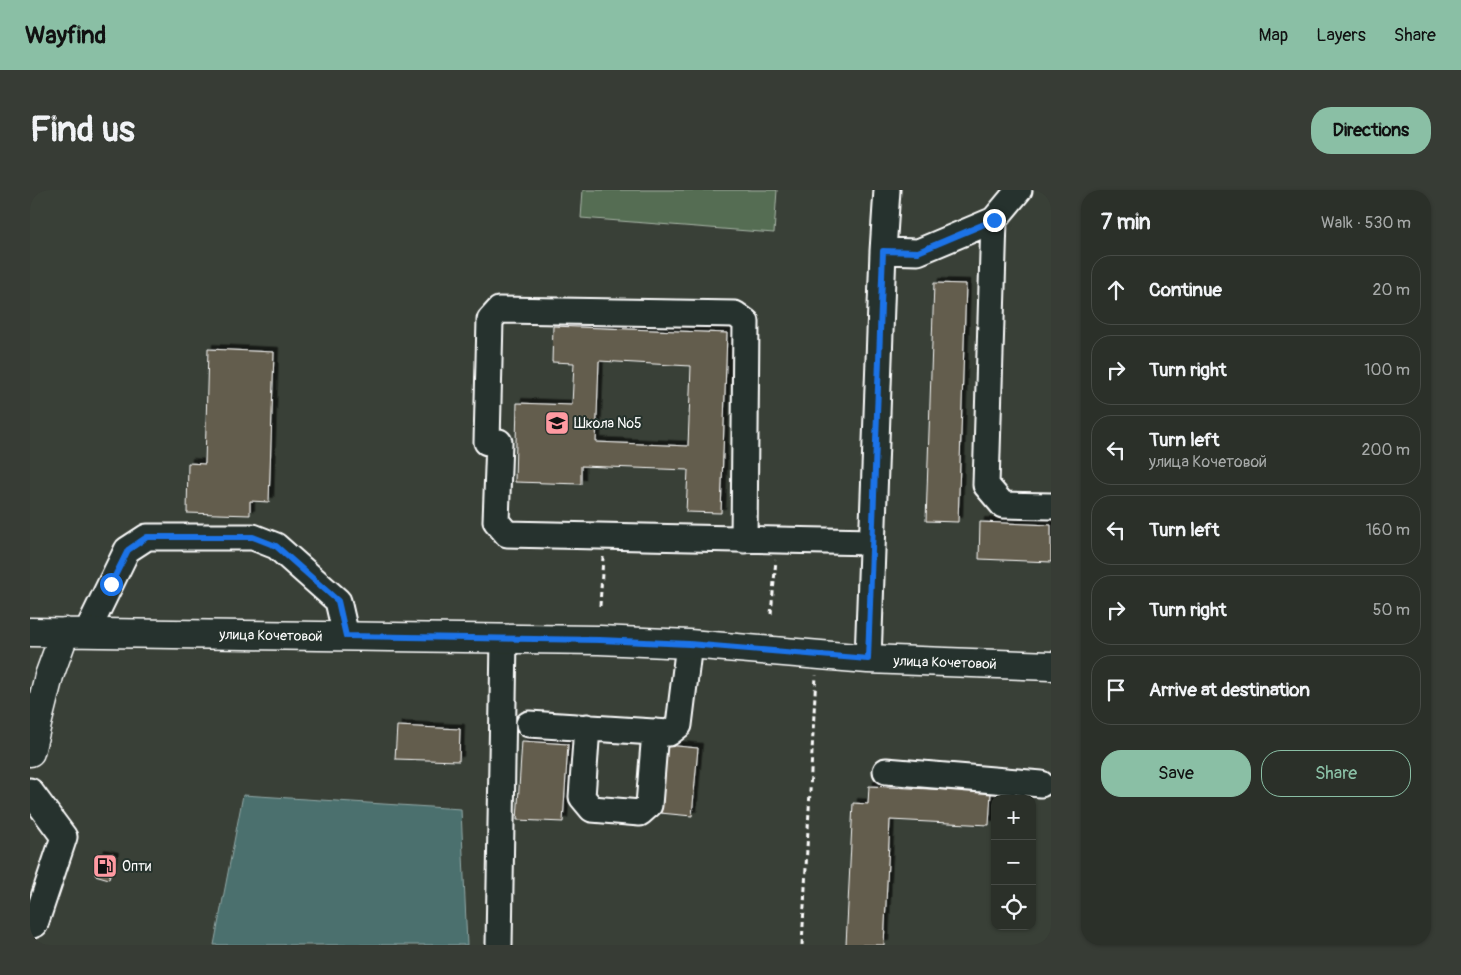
<!DOCTYPE html>
<meta charset="utf-8">
<style>
:root{--surface:#2b3029;--page:#373c35;--text:#f1f3f6;--muted:#a6a9a8;--line:#474b46;--accent:#8abfa5}
body{margin:0;font-family:Pangolin,sans-serif;background:var(--page);color:var(--text)}
.controls{position:absolute;right:15px;bottom:15px;display:grid;overflow:hidden;border-radius:10px;box-shadow:0 1px 4px #0004}
.controls button{width:45px;height:45px;display:grid;place-items:center;padding:0;border:0;border-bottom:1px solid var(--line);background:var(--surface);color:var(--text);font:25px sans-serif}
.stop{position:absolute;width:15px;height:15px;margin:-11px;border:4px solid #1a73e8;border-radius:50%;background:#fff}
.stop.end{background:#1a73e8;border-color:#fff;box-shadow:0 1px 5px #0008}
.list{margin:0;padding:0;list-style:none}
h2{display:flex;justify-content:space-between;align-items:center;height:65px;margin:0;padding:0 20px;font-size:21px}
h2 small{font-size:16px;font-weight:400;color:var(--muted)}
.list li{display:grid;grid-template-columns:32px 1fr auto;gap:15px;align-items:center;box-sizing:border-box;height:70px;margin:0 10px 10px;padding:0 10px;border:1px solid var(--line);border-radius:20px}
.list b{display:block;font-size:19px;white-space:nowrap}
.list p{margin:0;font-size:16px;white-space:nowrap;color:var(--muted)}
.list em{font-size:16px;font-style:normal;color:var(--muted)}
.actions{display:flex;gap:10px;padding:15px 20px}
.actions a{flex:1;padding:11px 0;border:1px solid var(--accent);border-radius:20px;text-align:center;font-size:18px;color:var(--accent)}
.actions .main{background:var(--accent);color:#111}
.icon{flex:none;width:28px;height:28px;fill:none;stroke:currentColor;stroke-width:2;stroke-linecap:round;stroke-linejoin:round}
.map{position:relative;flex:none;width:1021px;height:755px;overflow:hidden;border-radius:20px}
header{display:flex;align-items:center;gap:30px;box-sizing:border-box;height:70px;padding:0 25px;background:var(--accent);color:#111}
header strong{font-size:24px}
nav{display:flex;gap:28px;margin-inline-start:auto;font-size:18px}
.intro{display:flex;align-items:center;justify-content:space-between;box-sizing:border-box;height:120px;padding:0 30px}
h1{margin:0;font-size:35px}
.button{padding:12px 22px;border-radius:20px;background:var(--accent);color:#111;font-size:18px;font-weight:700}
main{display:flex;gap:30px;padding:0 30px}
aside{flex:1;background:var(--surface);border-radius:20px;box-shadow:0 1px 4px #0004}
.map>svg:first-child{display:block}
.green{fill:#556d53;stroke:#aab6a9}
.water{fill:#4b706e;stroke:#93a9a8}
.building{fill:#645d4d;stroke:#fff;fill-rule:evenodd;filter:url(#shadow)}
.lines{fill:none;stroke-linecap:round;stroke-linejoin:round}
.minor-casing{stroke:#fff;stroke-width:29}
.major-casing{stroke:#fff;stroke-width:31}
.path{stroke:#fff;stroke-width:3;stroke-dasharray:5 4;stroke-linecap:butt}
.minor{stroke:#26332d;stroke-width:25}
.major{stroke:#26332d;stroke-width:28}
.route{stroke:#1a73e8;stroke-width:6}
.labels{text-anchor:middle;stroke-width:4;stroke-linejoin:round;paint-order:stroke}
.poi-label{font-size:14px;fill:#fff;stroke:#26332d;text-anchor:start}
.street-label{font-size:14px;fill:#fff;stroke:#26332d}
</style>
<header>
<strong>Wayfind</strong>
<nav><a>Map</a><a>Layers</a><a>Share</a></nav>
</header>
<div class="intro"><h1>Find us</h1><a class="button">Directions</a></div>
<main>
<div class="map">
<svg width="1021" height="755" viewBox="0 0 1021 755">
<defs>
<filter id="shadow"><feDropShadow dx="4.5" dy="-4.5" stdDeviation="0" flood-color="#0009"/></filter>
</defs>
<rect width="100%" height="100%" fill="#394037"/>
<filter id="ink" filterUnits="userSpaceOnUse"><feTurbulence type="fractalNoise" baseFrequency=".02" numOctaves="2"/><feDisplacementMap in="SourceGraphic" scale="10" xChannelSelector="R" yChannelSelector="G"/><feConvolveMatrix kernelMatrix="1 2 1 2 8 2 1 2 1" color-interpolation-filters="sRGB"/></filter>
<g filter="url(#ink)">
<path class="green" d="M553,0H747L744,43L551,28Z"/>
<path class="water" d="M213,605L431,619L437,755H184Z"/>
<path class="building" d="M904,93L936,94L928,332L896,331Z
M523,136L697,143L691,323L656,322L658,280L551,276V294L485,292L487,213L542,215L544,173L522,172ZM569,171L661,176L658,256L566,252Z
M178,159L244,162L239,312L220,311V325L157,323L158,273L175,274Z
M950,332L1021,335V372L949,369Z
M367,536L430,539L429,571L365,569Z
M492,551L538,554L533,632L487,630Z
M636,555L668,558L662,626L630,623Z
M839,596L961,602L959,635L860,630L854,755H816L823,613L838,614Z
M70,664L84,667L79,689L65,685Z"/>
<g class="lines">
<defs>
<path id="minor" d="M964,30L956,295L973,315L1021,316
M853,61L857,0
M714,350L716,132L705,124L469,120L460,130L457,252H469L466,331L477,344L842,352
M57,442L97,360L117,347H223L246,356L308,411L316,446
M838,469L853,61L888,62L964,30L989,0
M499,534L639,543L649,535L659,454
M557,537L552,607L562,619L610,623L619,615L625,542
M856,581L1011,594
M0,601L34,647L5,734L0,736
M469,755L474,449"/>
<path id="major" d="M0,442L569,450L659,454L838,469L1021,476
M0,562L19,486L35,442"/>
</defs>
<use href="#minor" class="minor-casing"/>
<use href="#major" class="major-casing"/>
<path class="path" d="M570,416L573,367
M741,424L746,370
M772,755L786,485"/>
<use href="#minor" class="minor"/>
<use href="#major" class="major"/>
</g>
</g>
<g class="lines" filter="url(#ink)">
<path class="route" d="M81,394L98,360L117,347H223L246,356L308,411L316,446L570,450L659,454L838,469L853,61L888,62L964,30"/>
</g>
<defs>
<symbol id="school-square" viewBox="-11 -11 22 22"><rect x="-9" y="-9" width="18" height="18" rx="4" fill="#ff9aa2" stroke="#26332d"/><path d="M0-5L7-2L0 1L-7-2ZM-4 1L0 2.5L4 1V4Q0 6-4 4Z" fill="#111"/></symbol>
<symbol id="fuel-square" viewBox="-11 -11 22 22"><rect x="-9" y="-9" width="18" height="18" rx="4" fill="#ff9aa2" stroke="#26332d"/><path d="M-5.5-6h7V0h2V4h1.3V-2.5L3-4.5l.8-.8L6-3V5H2.5V1h-1V6h-7ZM-4.2-4.7v3.2H.2V-4.7Z" fill="#111"/></symbol>
</defs>
<g fill-rule="evenodd">
<use href="#school-square" x="513" y="219" width="28" height="28"/>
<use href="#fuel-square" x="61" y="662" width="28" height="28"/>
</g>
<g class="labels">
<g class="poi-label">
<text x="544" y="238">Школа №5</text>
<text x="92" y="681">Опти</text>
</g>
<g class="street-label">
<text transform="translate(241 445) rotate(1)" y="5">улица Кочетовой</text>
<text transform="translate(915 472) rotate(2)" y="5">улица Кочетовой</text>
</g>
</g>
</svg>
<div class="controls">
<button>+</button>
<button>−</button>
<button><svg class="icon" aria-label="locate" viewBox="0 0 24 24"><circle cx="12" cy="12" r="6"/><path d="M12 2v4M12 18v4M2 12h4M18 12h4"/></svg></button>
</div>
<div class="stop" style="left:81px;top:394px"></div>
<div class="stop end" style="left:964px;top:30px"></div>
</div>
<aside>
<h2>7 min<small>Walk · 530 m</small></h2>
<ul class="list">
<li><svg class="icon" aria-label="ahead" viewBox="0 0 24 24"><path d="M12 20V5M6 11l6-6 6 6"/></svg><div><b>Continue</b></div><em>20 m</em></li>
<li><svg class="icon" aria-label="right" viewBox="0 0 24 24"><path d="M7 20v-9h11M14 6l5 5-5 5"/></svg><div><b>Turn right</b></div><em>100 m</em></li>
<li><svg class="icon" aria-label="left" viewBox="0 0 24 24"><path d="M17 20v-9H6M10 6l-5 5 5 5"/></svg><div><b>Turn left</b><p>улица Кочетовой</p></div><em>200 m</em></li>
<li><svg class="icon" aria-label="left" viewBox="0 0 24 24"><path d="M17 20v-9H6M10 6l-5 5 5 5"/></svg><div><b>Turn left</b></div><em>160 m</em></li>
<li><svg class="icon" aria-label="right" viewBox="0 0 24 24"><path d="M7 20v-9h11M14 6l5 5-5 5"/></svg><div><b>Turn right</b></div><em>50 m</em></li>
<li><svg class="icon" aria-label="arrive" viewBox="0 0 24 24"><path d="M6 21V4h12l-3 4 3 4H6"/></svg><div><b>Arrive at destination</b></div></li>
</ul>
<div class="actions"><a class="main">Save</a><a>Share</a></div>
</aside>
</main>
